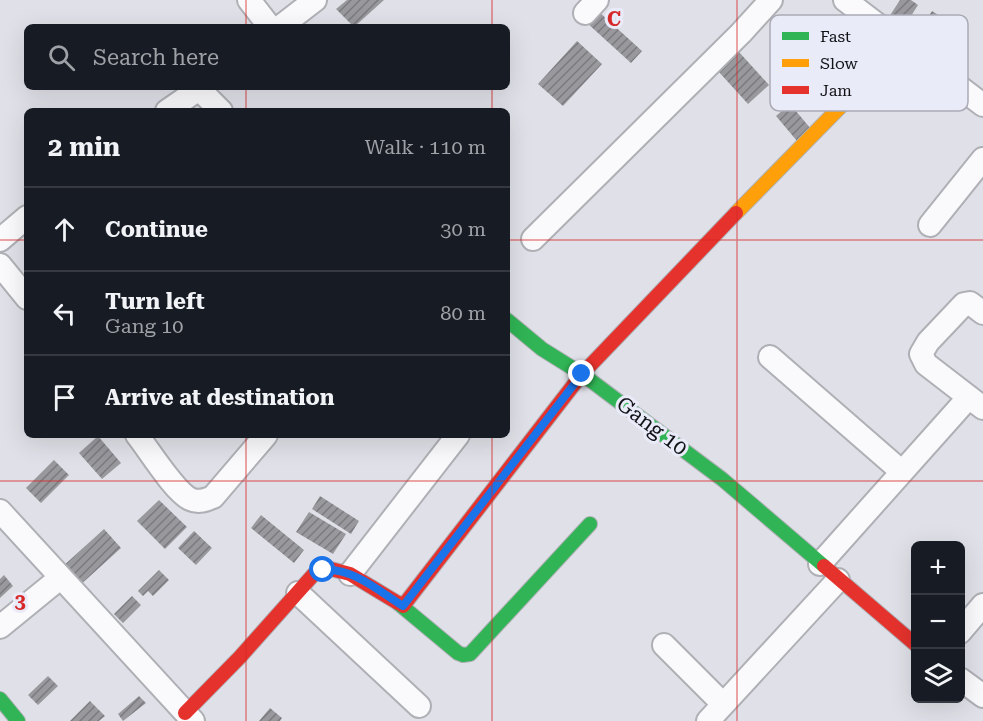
<!DOCTYPE html>
<meta charset="utf-8">
<style>
:root{--surface:#171b24;--page:#242831;--text:#f1f3f6;--muted:#9ea1a6;--line:#363941}
body{margin:0;font-family:"Roboto Serif",serif;background:var(--page);color:var(--text)}
.controls{position:absolute;right:18px;bottom:18px;display:grid;overflow:hidden;border-radius:9px;box-shadow:0 6px 24px #0002}
.controls button{width:54px;height:54px;display:grid;place-items:center;padding:0;border:0;border-bottom:2px solid var(--line);background:var(--surface);color:var(--text);font:30px sans-serif}
.stop{position:absolute;width:18px;height:18px;margin:-14px;border:4px solid #1a73e8;border-radius:50%;background:#fff}
.stop.end{background:#1a73e8;border-color:#fff;box-shadow:0 2px 6px #0008}
.list{margin:0;padding:0;list-style:none}
h2{display:flex;justify-content:space-between;align-items:center;height:78px;margin:0;padding:0 24px;font-size:26px}
h2 small{font-size:20px;font-weight:400;color:var(--muted)}
.list li{display:grid;grid-template-columns:39px 1fr auto;gap:18px;align-items:center;box-sizing:border-box;height:84px;padding:0 24px;border-top:2px solid var(--line)}
.list b{display:block;font-size:22px;white-space:nowrap}
.list p{margin:0;font-size:20px;white-space:nowrap;color:var(--muted)}
.list em{font-size:20px;font-style:normal;color:var(--muted)}
.icon{flex:none;width:33px;height:33px;fill:none;stroke:currentColor;stroke-width:2;stroke-linecap:round;stroke-linejoin:round}
.map{position:relative;flex:none;width:983px;height:721px;overflow:hidden}
.search{position:absolute;background:var(--surface);box-shadow:0 6px 24px #0002;left:24px;top:24px;width:486px;height:66px;display:flex;align-items:center;gap:15px;box-sizing:border-box;padding:0 21px;border-radius:9px;color:var(--muted);font-size:22px}
.panel{position:absolute;background:var(--surface);box-shadow:0 6px 24px #0002;left:24px;top:108px;width:486px;height:330px;border-radius:9px}
.map>svg:first-child{display:block}
.building{fill:url(#building-hatch)}
.lines{fill:none;stroke-linecap:round;stroke-linejoin:round}
.street-casing{stroke:#afb0b5;stroke-width:26}
.fast-casing{stroke:#afb0b5;stroke-width:16}
.slow-casing{stroke:#afb0b5;stroke-width:16}
.jam-casing{stroke:#afb0b5;stroke-width:16}
.street{stroke:#fafafc;stroke-width:22}
.fast{stroke:#30b455;stroke-width:14}
.slow{stroke:#ff9f0a;stroke-width:14}
.jam{stroke:#e5322d;stroke-width:14}
.route{stroke:#1a73e8;stroke-width:8}
.grid{fill:none;stroke:#d62828;stroke-width:1.5;stroke-opacity:0.55}
.labels{text-anchor:middle;stroke-width:6;stroke-linejoin:round;paint-order:stroke}
.street-label{font-size:21px;fill:#111216;stroke:#eaebf9}
.key{fill:#eaebf9;stroke:#a9aab5;stroke-width:1.5}
.key-label{font-size:16px;fill:#111216}
.grid-label{font-size:20px;text-anchor:middle;font-weight:bold;fill:#d62828;stroke:#eaebf9;stroke-width:6;stroke-linejoin:round;paint-order:stroke}
</style>
<div class="map">
<svg width="983" height="721" viewBox="0 0 983 721">
<defs>
<pattern id="building-hatch" width="6" height="6" patternUnits="userSpaceOnUse" patternTransform="scale(1.5)"><rect width="6" height="6" fill="#98989d"/><path d="M-1 1l2-2M0 6l6-6M5 7l2-2" fill="none" stroke="#7b7b7f"/></pattern>
</defs>
<rect width="100%" height="100%" fill="#e0e1e8"/>
<path class="building" d="M347,0H384L354,27L336,9Z
M900,0H911L918,5L902,30L887,20Z
M598,11L642,51L631,63L587,23Z
M932,11L962,30L950,49L934,39L930,46L916,36Z
M577,41L602,64L563,106L538,84Z
M739,52L769,85L748,104L718,71Z
M790,104L811,129L797,141L776,116Z
M98,436L121,463L102,479L79,453Z
M54,460L69,475L41,503L26,488Z
M320,496L359,521L351,534L312,509Z
M159,500L187,527L165,549L137,521Z
M309,512L346,534L333,554L296,532Z
M261,515L304,550L294,563L251,528Z
M104,529L121,548L78,587L61,568Z
M194,531L212,548L196,565L178,548Z
M159,570L169,580L153,596L148,591L143,596L138,591Z
M4,575L13,586L0,598V579Z
M132,596L141,605L123,623L114,614Z
M48,676L58,686L38,705L28,695Z
M139,696L146,703L123,721L118,714Z
M90,701L105,716L99,721H70Z
M270,708L282,718L280,721H259Z"/>
<g class="lines">
<defs>
<path id="street" d="M249,0L270,27
M845,0L983,105
M585,13L597,0
M280,27L315,0
M199,89L221,111
M167,111L202,87
M930,225L983,159
M533,239L741,33L771,0
M0,240L27,217
M0,265L27,298
M983,313L970,303L964,304L928,342L921,354L926,364L983,408
M770,357L901,471
M137,435C149,450 174,491 190,499C198,503 206,500 213,497L266,435
M0,511L193,721
M820,564L969,397
M350,574L458,435
M298,593L419,706
M0,627L60,578
M960,632L983,605
M664,645L723,704
M960,679L983,696
M708,721L838,580"/>
<path id="fast" d="M507,320L542,349L582,374L722,479L824,566
M398,603L458,653L463,655L470,654L590,524
M0,699L18,721"/>
<path id="slow" d="M736,213L902,44"/>
<path id="jam" d="M824,566L916,645
M403,606L582,374L736,213
M185,713L240,657L314,574L331,569L350,574L398,603"/>
</defs>
<use href="#street" class="street-casing"/>
<use href="#fast" class="fast-casing"/>
<use href="#slow" class="slow-casing"/>
<use href="#jam" class="jam-casing"/>
<use href="#street" class="street"/>
<use href="#fast" class="fast"/>
<use href="#slow" class="slow"/>
<use href="#jam" class="jam"/>
</g>
<g class="lines">
<path class="route" d="M323,570C352,567 380,592 403,606L582,374"/>
</g>
<path class="grid" d="M246,0V27M492,0V27M737,0V721M246,87V111M492,87V111M0,240H27M507,240H983M246,435V721M492,435V721M0,481H983"/>
<g class="labels">
<g class="street-label">
<text transform="translate(652 426) rotate(37)" y="7">Gang 10</text>
</g>
</g>
<rect x="770" y="15" width="198" height="96" rx="9" class="key"/>
<rect x="782" y="32" width="27" height="8" fill="#30b455"/>
<rect x="782" y="59" width="27" height="8" fill="#ff9f0a"/>
<rect x="782" y="86" width="27" height="8" fill="#e5322d"/>
<g class="key-label">
<text x="820" y="42">Fast</text>
<text x="820" y="69">Slow</text>
<text x="820" y="96">Jam</text>
</g>
<g class="grid-label">
<text x="614" y="26">C</text>
<text x="20" y="608">3</text>
</g>
</svg>
<div class="controls">
<button>+</button>
<button>−</button>
<button><svg class="icon" aria-label="layers" viewBox="0 0 24 24"><path d="M12 4l9 5-9 5-9-5zM3 14l9 5 9-5"/></svg></button>
</div>
<div class="stop" style="left:323px;top:570px"></div>
<div class="stop end" style="left:582px;top:374px"></div>
<div class="search"><svg class="icon" aria-label="search" viewBox="0 0 24 24"><circle cx="10" cy="10" r="6"/><path d="M15 15l6 6"/></svg>Search here</div>
<section class="panel">
<h2>2 min<small>Walk · 110 m</small></h2>
<ul class="list">
<li><svg class="icon" aria-label="ahead" viewBox="0 0 24 24"><path d="M12 20V5M6 11l6-6 6 6"/></svg><div><b>Continue</b></div><em>30 m</em></li>
<li><svg class="icon" aria-label="left" viewBox="0 0 24 24"><path d="M17 20v-9H6M10 6l-5 5 5 5"/></svg><div><b>Turn left</b><p>Gang 10</p></div><em>80 m</em></li>
<li><svg class="icon" aria-label="arrive" viewBox="0 0 24 24"><path d="M6 21V4h12l-3 4 3 4H6"/></svg><div><b>Arrive at destination</b></div></li>
</ul>
</section>
</div>
